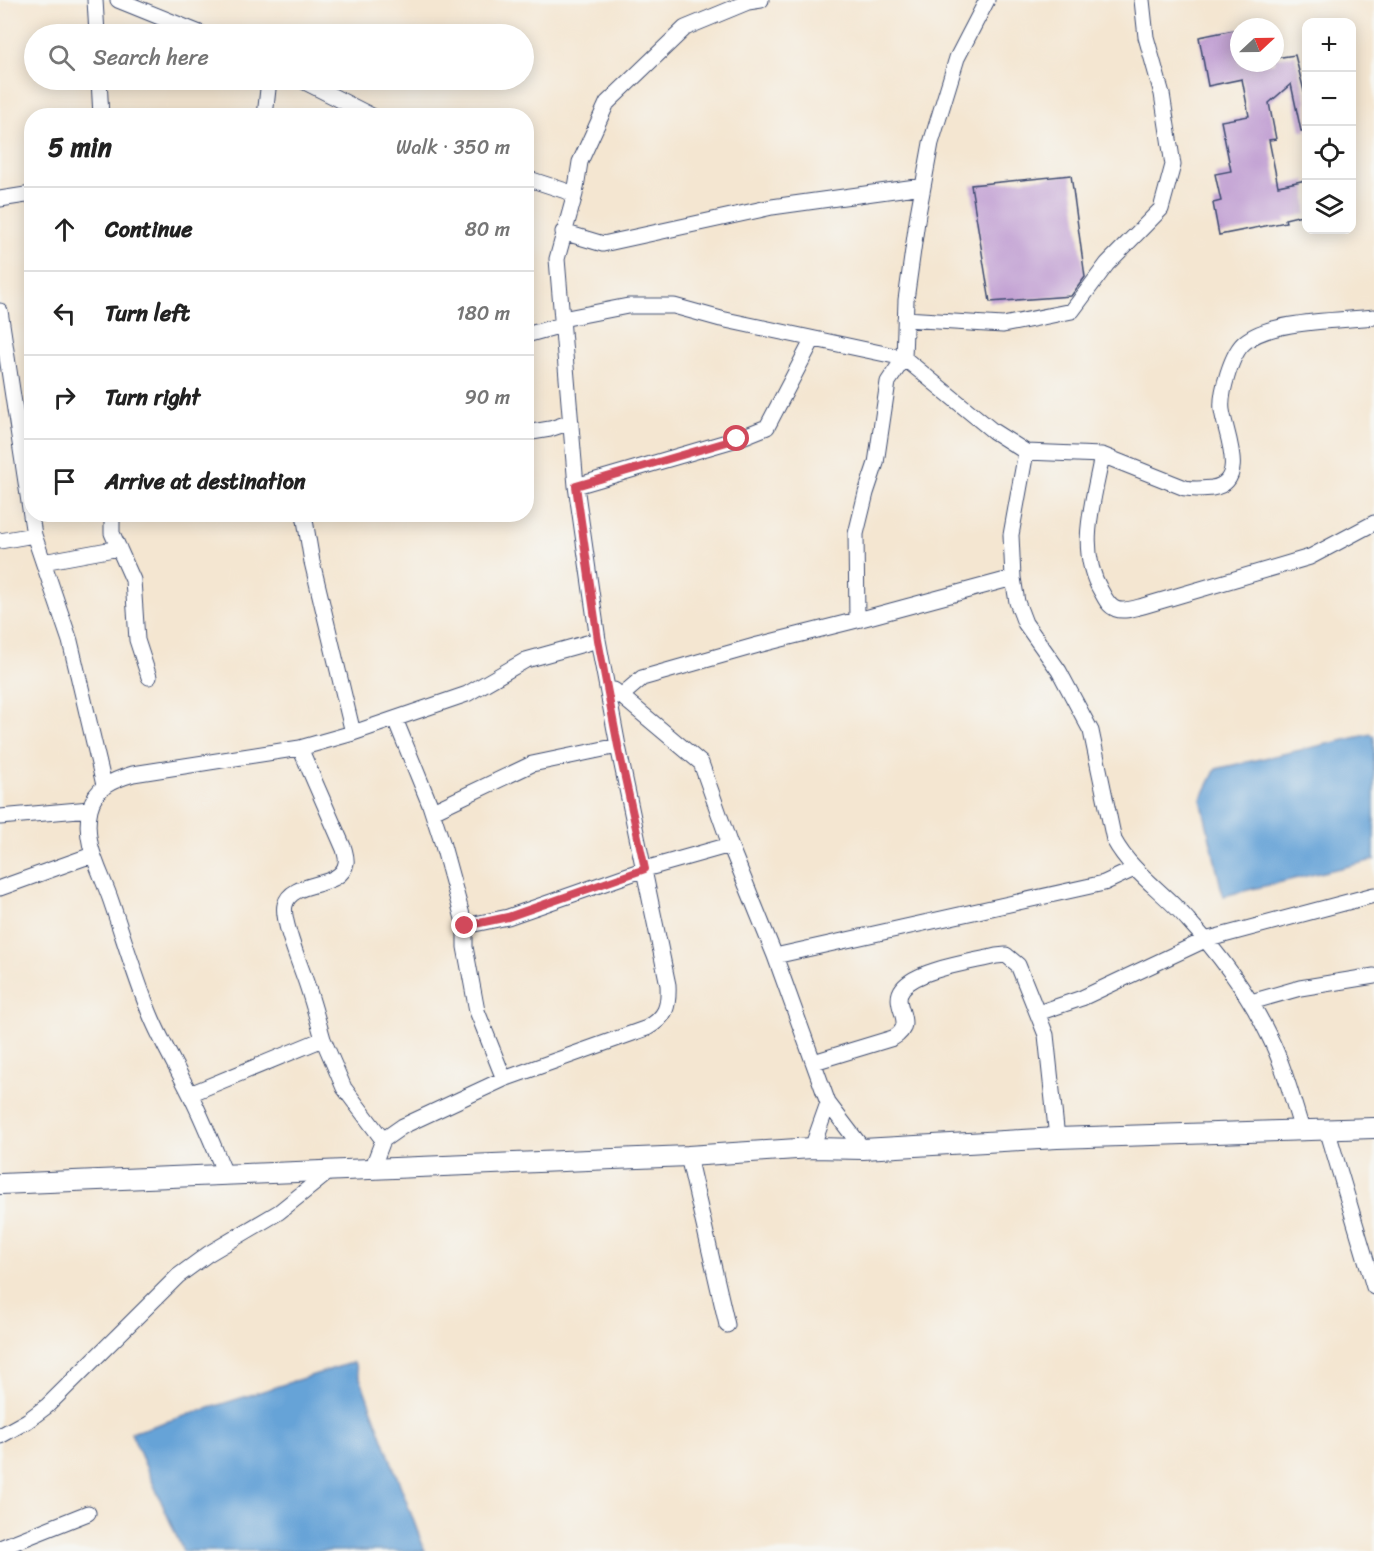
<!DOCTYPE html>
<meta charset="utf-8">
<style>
:root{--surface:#fff;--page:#f6f6f6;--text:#222;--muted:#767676;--line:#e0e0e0}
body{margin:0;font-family:Sriracha,sans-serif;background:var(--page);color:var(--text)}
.controls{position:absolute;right:18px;top:18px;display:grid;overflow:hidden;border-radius:12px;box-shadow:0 3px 15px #0003}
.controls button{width:54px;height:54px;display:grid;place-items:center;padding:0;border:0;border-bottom:2px solid var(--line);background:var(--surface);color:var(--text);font:30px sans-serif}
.compass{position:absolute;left:1230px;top:18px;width:54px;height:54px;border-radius:50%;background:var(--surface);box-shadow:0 3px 15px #0003;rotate:68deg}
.stop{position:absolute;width:18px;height:18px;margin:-14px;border:4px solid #d1495b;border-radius:50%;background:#fff}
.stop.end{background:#d1495b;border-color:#fff;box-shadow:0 2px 6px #0008}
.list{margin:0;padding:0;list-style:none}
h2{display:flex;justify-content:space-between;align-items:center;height:78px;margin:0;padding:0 24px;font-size:26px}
h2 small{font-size:20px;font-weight:400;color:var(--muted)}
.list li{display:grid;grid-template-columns:39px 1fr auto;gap:18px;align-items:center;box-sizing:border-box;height:84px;padding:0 24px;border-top:2px solid var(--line)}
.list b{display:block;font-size:22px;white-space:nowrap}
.list em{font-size:20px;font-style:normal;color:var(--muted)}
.icon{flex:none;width:33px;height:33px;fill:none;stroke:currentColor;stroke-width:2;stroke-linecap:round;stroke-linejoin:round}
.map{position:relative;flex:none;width:1374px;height:1551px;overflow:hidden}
.search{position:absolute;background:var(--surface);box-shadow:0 3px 15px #0003;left:24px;top:24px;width:510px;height:66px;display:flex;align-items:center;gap:15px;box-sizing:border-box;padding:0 21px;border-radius:33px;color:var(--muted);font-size:22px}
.panel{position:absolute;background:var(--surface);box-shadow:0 3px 15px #0003;left:24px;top:108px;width:510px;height:414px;border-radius:24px}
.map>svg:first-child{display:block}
.water{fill:#66a3d7;stroke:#40699a;stroke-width:1.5}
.building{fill:#bd99d0}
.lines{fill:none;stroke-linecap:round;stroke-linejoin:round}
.minor-casing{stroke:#3c4a6f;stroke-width:17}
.major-casing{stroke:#3c4a6f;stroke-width:22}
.minor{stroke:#fff;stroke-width:15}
.major{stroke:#fff;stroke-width:20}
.route{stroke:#d1495b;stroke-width:8}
</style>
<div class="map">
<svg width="1374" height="1551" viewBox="0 0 1374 1551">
<rect width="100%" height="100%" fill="#f6f6f2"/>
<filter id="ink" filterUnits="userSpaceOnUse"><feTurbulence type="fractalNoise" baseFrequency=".0167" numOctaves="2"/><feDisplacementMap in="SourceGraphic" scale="12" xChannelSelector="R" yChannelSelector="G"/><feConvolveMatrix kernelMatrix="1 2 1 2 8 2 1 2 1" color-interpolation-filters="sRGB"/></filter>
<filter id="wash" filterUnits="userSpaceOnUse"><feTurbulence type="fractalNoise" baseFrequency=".008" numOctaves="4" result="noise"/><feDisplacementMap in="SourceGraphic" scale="24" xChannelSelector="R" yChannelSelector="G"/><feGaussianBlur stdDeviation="1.35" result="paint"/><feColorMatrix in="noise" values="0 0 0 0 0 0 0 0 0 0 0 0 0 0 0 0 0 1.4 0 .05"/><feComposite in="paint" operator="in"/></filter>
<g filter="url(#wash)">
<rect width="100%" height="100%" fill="#f4e6d1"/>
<path class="water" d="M1371,734L1374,736V860L1223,896L1201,799L1216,769Z
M354,1362L425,1551H183L131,1433Z"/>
<g id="blocks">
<path class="building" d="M1239,29V63H1275V58L1295,55L1306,99V131H1301L1291,84L1269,103L1276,139L1269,140L1278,186L1306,180V214L1285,219L1286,222L1219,235L1213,203L1221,201L1215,174L1231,171L1221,121L1249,116L1242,79L1208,86L1199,37Z
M1071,175L1085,277L1071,296L990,302L971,185Z"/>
</g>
</g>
<g filter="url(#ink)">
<use href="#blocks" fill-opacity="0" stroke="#3c4a6f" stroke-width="1.5"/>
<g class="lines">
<defs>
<path id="minor" d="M95,0L97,34
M118,0L202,34
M99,80L101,116
M301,80L372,116
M265,116L269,80
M526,178L575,194
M0,199L32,194
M563,232L603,244L772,207L923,186
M0,311L34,535L70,641L104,785
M905,319L1003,325L1072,311L1107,264L1161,209L1173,165L1162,94L1146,37L1142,0
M526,335L562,325V319L628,306H674L721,319L904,358L906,300L918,214L931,143L957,58L987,0
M526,433L550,429L571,422
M1026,452L1102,455C1094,501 1076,548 1101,591C1105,598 1108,606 1116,609C1124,612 1135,608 1143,606L1310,557L1374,523
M1102,455L1185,488C1195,490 1202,489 1212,488C1249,482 1225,433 1222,410C1220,393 1232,352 1245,342C1271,320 1340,321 1374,317
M576,486L737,439L767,427L813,339
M112,514V533L133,580L137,640L149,677
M304,514L312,562L353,733
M0,541L34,535
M43,562L119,548
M1013,578L1017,602L1025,623L1059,671L1091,731L1114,840C1132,873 1164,892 1188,920C1219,954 1249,994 1269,1036C1284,1066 1292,1098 1302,1130
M614,690L701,763L730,845L775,956L828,1103L863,1149
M621,696L642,678L758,645L857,620L865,618L1013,578L1011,535L1026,452L993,431L904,358L888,382L876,463L866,493L856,534L857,620
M395,719L430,805L442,842L465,926V947L477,1011L504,1079
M300,748L344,849C345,853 347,859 346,863C342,890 291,879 285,905C281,920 302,969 307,985C313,1003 318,1021 323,1039
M433,811L532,764L618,746
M0,817L90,809
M0,888L92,855
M465,926L508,917L645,869L730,845
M775,956L1104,883L1134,869
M1251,1002L1300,988L1374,976
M1038,1013L1082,998L1205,940L1374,895
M814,1062L893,1038C919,1023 889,1005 903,988C918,969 973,962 996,956L1006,955L1018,965L1046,1035L1057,1138
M190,1094L323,1039L344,1088L383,1140
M1327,1129L1374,1287
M812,1148L828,1103
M688,1156L727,1325
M372,1169L383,1140L403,1126L504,1079L647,1028C666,1017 669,1007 668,985L618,746L598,640L576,486L557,259L575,194L580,162L607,103L685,28L748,2L761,0
M226,1176C214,1148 203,1119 189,1092C176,1066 161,1041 150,1014C135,977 124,939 111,901C101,871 82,843 90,809C95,787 113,780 133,774L300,748L353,733L467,694L526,660L598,640
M0,1436L27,1421L47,1406L178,1276L208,1254L279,1212L330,1171
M0,1548L88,1513"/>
<path id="major" d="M0,1184L688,1156L812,1148L863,1149L1057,1138L1374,1128"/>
</defs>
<use href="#minor" class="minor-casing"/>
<use href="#major" class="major-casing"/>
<use href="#minor" class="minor"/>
<use href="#major" class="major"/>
</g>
</g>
<g class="lines" filter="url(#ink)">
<path class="route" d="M465,926L508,917L645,869L618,746L598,640L576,486L737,439"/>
</g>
</svg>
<div class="controls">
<button>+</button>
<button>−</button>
<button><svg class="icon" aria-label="locate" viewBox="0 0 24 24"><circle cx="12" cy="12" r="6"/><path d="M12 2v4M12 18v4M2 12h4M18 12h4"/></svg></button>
<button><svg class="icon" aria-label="layers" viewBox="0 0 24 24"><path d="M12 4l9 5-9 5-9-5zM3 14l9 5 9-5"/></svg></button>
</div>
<svg class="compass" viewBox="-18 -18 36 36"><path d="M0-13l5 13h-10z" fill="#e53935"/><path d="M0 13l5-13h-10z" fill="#767676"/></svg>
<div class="stop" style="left:737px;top:439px"></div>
<div class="stop end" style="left:465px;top:926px"></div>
<div class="search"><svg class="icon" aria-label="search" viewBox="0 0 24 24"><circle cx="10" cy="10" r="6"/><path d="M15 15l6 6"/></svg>Search here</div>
<section class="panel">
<h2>5 min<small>Walk · 350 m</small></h2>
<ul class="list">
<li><svg class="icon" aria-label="ahead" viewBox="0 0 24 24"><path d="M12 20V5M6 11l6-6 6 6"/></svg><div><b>Continue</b></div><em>80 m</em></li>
<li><svg class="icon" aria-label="left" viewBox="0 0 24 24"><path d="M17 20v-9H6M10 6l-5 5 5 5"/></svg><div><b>Turn left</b></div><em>180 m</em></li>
<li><svg class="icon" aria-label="right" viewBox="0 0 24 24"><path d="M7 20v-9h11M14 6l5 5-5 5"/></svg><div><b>Turn right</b></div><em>90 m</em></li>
<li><svg class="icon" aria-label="arrive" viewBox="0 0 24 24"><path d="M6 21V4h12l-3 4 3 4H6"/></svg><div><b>Arrive at destination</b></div></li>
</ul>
</section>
</div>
